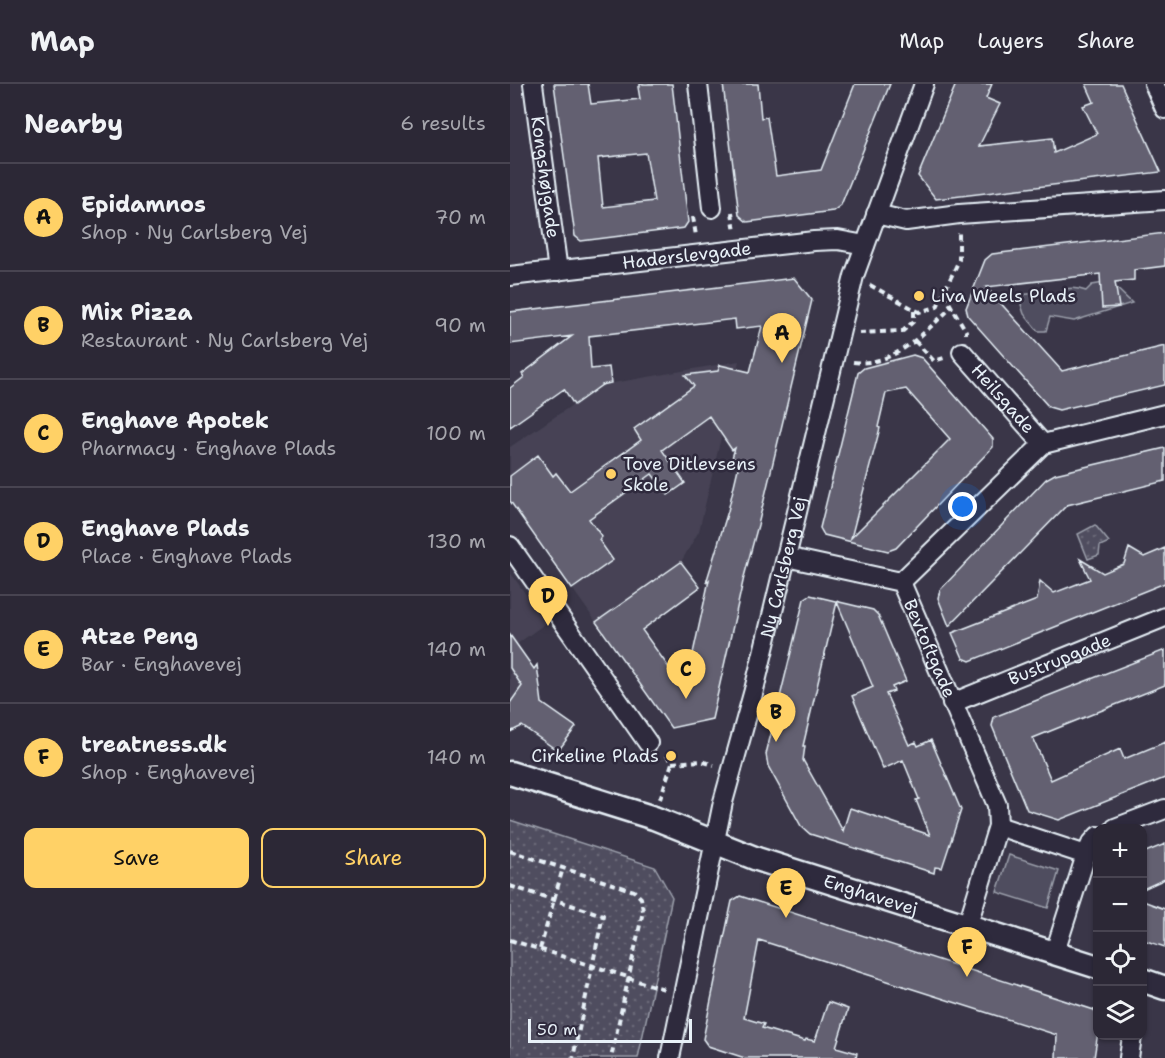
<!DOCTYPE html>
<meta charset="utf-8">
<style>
:root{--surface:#2c2836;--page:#383442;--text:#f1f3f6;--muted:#a6a6ad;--line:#484451;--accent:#ffd166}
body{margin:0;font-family:"Shantell Sans",sans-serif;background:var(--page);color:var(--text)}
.controls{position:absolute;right:18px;bottom:18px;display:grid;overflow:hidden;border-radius:12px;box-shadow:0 2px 4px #0004}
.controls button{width:54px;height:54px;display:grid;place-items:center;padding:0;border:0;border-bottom:2px solid var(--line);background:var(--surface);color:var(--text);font:30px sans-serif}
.scale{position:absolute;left:18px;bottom:15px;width:164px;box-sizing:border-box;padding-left:6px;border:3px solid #e8f1f8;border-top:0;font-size:16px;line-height:21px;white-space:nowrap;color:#e8f1f8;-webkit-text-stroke:4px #2f2a3d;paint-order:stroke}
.you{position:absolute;left:453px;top:423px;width:21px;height:21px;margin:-15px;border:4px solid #fff;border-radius:50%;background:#1a73e8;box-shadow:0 0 0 9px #1a73e833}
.badge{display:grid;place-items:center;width:39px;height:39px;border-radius:50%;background:var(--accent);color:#111;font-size:20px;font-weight:700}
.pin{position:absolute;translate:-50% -50px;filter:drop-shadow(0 2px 3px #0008)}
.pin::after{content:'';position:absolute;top:32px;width:21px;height:18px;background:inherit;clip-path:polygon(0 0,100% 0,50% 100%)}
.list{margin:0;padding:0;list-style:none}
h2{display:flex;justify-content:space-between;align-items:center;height:78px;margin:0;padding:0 24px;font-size:26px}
h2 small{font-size:20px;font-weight:400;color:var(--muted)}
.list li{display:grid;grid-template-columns:39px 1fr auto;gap:18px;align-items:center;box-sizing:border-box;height:108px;padding:0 24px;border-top:2px solid var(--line)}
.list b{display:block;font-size:22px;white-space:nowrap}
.list p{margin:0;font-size:20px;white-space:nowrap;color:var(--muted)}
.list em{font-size:20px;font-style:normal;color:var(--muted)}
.actions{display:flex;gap:12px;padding:18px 24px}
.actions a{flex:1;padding:14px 0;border:2px solid var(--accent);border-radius:12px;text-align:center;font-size:21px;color:var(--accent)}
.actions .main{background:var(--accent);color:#111}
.icon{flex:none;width:33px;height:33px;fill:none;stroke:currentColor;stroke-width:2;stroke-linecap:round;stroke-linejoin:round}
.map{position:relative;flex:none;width:655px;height:974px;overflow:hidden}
header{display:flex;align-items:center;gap:36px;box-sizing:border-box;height:84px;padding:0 30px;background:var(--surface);border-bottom:2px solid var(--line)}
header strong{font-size:28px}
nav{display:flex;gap:33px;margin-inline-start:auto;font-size:21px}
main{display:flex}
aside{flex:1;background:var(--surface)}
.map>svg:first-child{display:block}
.built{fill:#464354}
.green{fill:#504e5f;stroke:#9ca0ac;stroke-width:1.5}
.park{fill:url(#park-dots);stroke:#9ca0ac;stroke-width:1.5}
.building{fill:#636171;stroke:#e8f1f8;stroke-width:1.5;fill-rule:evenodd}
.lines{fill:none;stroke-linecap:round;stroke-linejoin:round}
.minor-casing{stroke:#e8f1f8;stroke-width:22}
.tertiary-casing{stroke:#e8f1f8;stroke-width:27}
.path{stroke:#e8f1f8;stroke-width:4;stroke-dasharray:6 4.5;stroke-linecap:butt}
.minor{stroke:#2f2a3d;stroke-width:18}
.tertiary{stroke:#2f2a3d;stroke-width:22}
.poi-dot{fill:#ffd166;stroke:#2f2a3d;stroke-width:2}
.labels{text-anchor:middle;stroke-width:5;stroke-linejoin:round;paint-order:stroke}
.street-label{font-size:18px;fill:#e8f1f8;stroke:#2f2a3d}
.poi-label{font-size:18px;fill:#e8f1f8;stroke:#2f2a3d;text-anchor:start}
</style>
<header>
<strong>Map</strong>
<nav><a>Map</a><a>Layers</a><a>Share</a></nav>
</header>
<main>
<aside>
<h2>Nearby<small>6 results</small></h2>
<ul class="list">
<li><span class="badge">A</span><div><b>Epidamnos</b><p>Shop · Ny Carlsberg Vej</p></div><em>70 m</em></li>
<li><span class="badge">B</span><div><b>Mix Pizza</b><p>Restaurant · Ny Carlsberg Vej</p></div><em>90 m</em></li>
<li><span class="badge">C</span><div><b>Enghave Apotek</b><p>Pharmacy · Enghave Plads</p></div><em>100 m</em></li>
<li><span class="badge">D</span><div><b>Enghave Plads</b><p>Place · Enghave Plads</p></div><em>130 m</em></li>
<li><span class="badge">E</span><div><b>Atze Peng</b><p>Bar · Enghavevej</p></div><em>140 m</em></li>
<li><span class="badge">F</span><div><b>treatness.dk</b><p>Shop · Enghavevej</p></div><em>140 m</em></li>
</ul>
<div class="actions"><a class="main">Save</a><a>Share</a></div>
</aside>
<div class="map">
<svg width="655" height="974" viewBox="0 0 655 974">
<defs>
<pattern id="park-dots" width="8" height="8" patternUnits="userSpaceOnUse" patternTransform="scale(1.5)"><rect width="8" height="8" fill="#504e5f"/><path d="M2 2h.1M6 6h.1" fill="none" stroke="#696877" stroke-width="1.8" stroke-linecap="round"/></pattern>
</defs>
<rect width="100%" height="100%" fill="#3a3648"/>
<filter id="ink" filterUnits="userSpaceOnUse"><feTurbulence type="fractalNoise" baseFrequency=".0167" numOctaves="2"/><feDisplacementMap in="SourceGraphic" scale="12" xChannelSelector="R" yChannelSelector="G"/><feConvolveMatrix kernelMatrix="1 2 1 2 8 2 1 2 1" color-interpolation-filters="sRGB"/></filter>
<g filter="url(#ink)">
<path class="built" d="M229,277L189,447L171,478L86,538L0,417V363L92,301Z
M0,488L36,539L7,560L29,593L30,610L28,616L66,643L48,668L11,641L0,647Z"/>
<path class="green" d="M600,198L622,219L564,237L540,233L536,247H528L514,230L508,211L529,209L536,218H539C551,205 559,201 576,207L582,201Z
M499,771L549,787L538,824L487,808Z"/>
<path class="park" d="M585,441L599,458L590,462L589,471L578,475L568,450Z
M0,736L145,783L162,813L128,974H0Z"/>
<path class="building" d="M44,0H78L81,20L130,15L128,3H130V0H162L178,138L174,144L71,157L65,152ZM136,69L144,117L93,123L88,74Z
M213,0H248L251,34L257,33L266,92L311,86L345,0H380L331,121L323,127L237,138L229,131Z
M446,0H482L476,14L490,20L469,62L542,54L544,69L587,50L573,22L584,18L576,0H611L651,88L426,115L408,92Z
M655,149V182L624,186V196L605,198L609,223L592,224L590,190L476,203L552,287L655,262V301L549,326L539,323L458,232L456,224L475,176L482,170Z
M284,194L302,216L248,441L234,493L202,635L161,644L86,538L171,478L190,503L132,546L175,606L199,496L196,499L218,427L230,376L222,374L225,364L222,366L199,332L152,366L175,399L158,411L142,390L79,435L92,453L89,456L103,476L62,505L0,417V392L28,371L43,392L46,389L60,407L131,356L124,345L184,302L175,291L208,287L210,281L240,288L252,242L226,245L225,235L79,252L81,285L99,283L101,299L92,301L64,321L54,305L0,343V304L14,293L12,290L62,252L0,260V228Z
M403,271L412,274L483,355V363L386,464L378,467L314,451L310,444L348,289L354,284ZM396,305L440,355L341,454L370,344L368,343L376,309Z
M655,364V397L557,421L439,542L428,514L430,506L536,395L545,390Z
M619,464L634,473L655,464V499L460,577L453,574L442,549L527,516L530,497L544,509L580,495L570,475L593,489L614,480Z
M300,511L363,526L368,531L396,597L382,603L384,607L376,610L399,661L406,658L408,662L421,656L451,726L432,784L425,783L424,789L300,750L291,742L258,682L256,670L294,515ZM327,518L363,603L342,612L373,685L393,676L409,715L406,716L420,751L340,724L333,747L293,676L295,662H293Z
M0,551L24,585L27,581L32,619L66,643L48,667L12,642L0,648V619L12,602L0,584Z
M655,566V601L523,654L541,696L610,665L614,675L655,658V694L549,736L517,726L482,642L484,633Z
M655,760V795L633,805V769Z
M230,812L584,926L588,931V948L584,974H546L547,951L249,856L234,934L254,940L252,944L295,957L296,955L305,957L318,918L338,925L326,963L347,969L346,974H235L198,962L193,955L207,887L222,817Z
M633,817L655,825V863L633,856Z"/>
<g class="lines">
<defs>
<g id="minor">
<path id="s1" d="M23,0L48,187"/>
<path d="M188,0L202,124"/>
<path d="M644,0L655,25"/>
<path d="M366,130L396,137L449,130L655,116"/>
<path id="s2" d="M0,192L304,157L328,156L355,161"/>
<path id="s3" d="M452,268L533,360"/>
<path d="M0,462L138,659"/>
<path id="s4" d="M276,473L391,498L487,721L488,742L457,843"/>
<path d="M391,498L533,360L655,330"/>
<path id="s5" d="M442,619L655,533"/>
<path d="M488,742L576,771"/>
<path d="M605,744L655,725"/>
<path d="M544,871L576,771L581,760L588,752"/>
<path id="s6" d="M160,974L213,718L244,606L344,192L414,0"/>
<path d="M619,974L622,952"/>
</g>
<g id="tertiary">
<path id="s7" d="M0,689L144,734L247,775L588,883"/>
<path d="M632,896L655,904"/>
</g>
</defs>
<use href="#minor" class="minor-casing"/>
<use href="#tertiary" class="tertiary-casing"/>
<path class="path" d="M222,128L225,148
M183,133L186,152
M360,201L409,228L427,223L449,176V148
M434,210L456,247V250
M349,249L393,247L404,237V226
M405,257L424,277L434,274
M343,278C385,283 414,248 442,223
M162,679L191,677L204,681
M150,715L162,679L154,667
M0,767L124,807L131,814L133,827L101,974
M0,802L93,831L63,974
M0,856L118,893
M30,865L53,784
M118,894L154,905"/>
<use href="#minor" class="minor"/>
<use href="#tertiary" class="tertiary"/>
</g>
</g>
<g class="poi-dot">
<circle cx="409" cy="212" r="6"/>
<circle cx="101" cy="390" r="6"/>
<circle cx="161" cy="672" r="6"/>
</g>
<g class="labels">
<g class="street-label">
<text dy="6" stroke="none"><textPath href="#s1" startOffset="94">Kongshøjgade</textPath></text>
<text dy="6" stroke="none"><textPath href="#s2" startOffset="178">Haderslevgade</textPath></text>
<text dy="6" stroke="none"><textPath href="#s3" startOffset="62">Heilsgade</textPath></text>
<text dy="6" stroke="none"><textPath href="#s6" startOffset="504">Ny Carlsberg Vej</textPath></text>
<text dy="6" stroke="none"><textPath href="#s4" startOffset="190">Bevtoftgade</textPath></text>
<text dy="6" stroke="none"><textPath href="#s5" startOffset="116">Bustrupgade</textPath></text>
<text dy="6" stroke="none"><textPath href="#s7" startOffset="381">Enghavevej</textPath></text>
</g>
<g class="poi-label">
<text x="421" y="218">Liva Weels Plads</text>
<text x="113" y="386">Tove Ditlevsens<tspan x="113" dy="21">Skole</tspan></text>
<text x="149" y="678" text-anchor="end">Cirkeline Plads</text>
</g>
</g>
</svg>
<div class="controls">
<button>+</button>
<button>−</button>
<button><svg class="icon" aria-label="locate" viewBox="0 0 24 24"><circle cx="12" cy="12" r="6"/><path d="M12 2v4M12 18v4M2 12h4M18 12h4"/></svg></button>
<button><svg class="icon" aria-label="layers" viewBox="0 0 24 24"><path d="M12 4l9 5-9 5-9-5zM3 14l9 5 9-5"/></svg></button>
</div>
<div class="scale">50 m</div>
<div class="you"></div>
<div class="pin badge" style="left:272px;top:279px">A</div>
<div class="pin badge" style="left:266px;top:658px">B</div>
<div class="pin badge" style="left:176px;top:615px">C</div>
<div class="pin badge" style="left:38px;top:542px">D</div>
<div class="pin badge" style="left:276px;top:834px">E</div>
<div class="pin badge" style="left:457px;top:893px">F</div>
</div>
</main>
